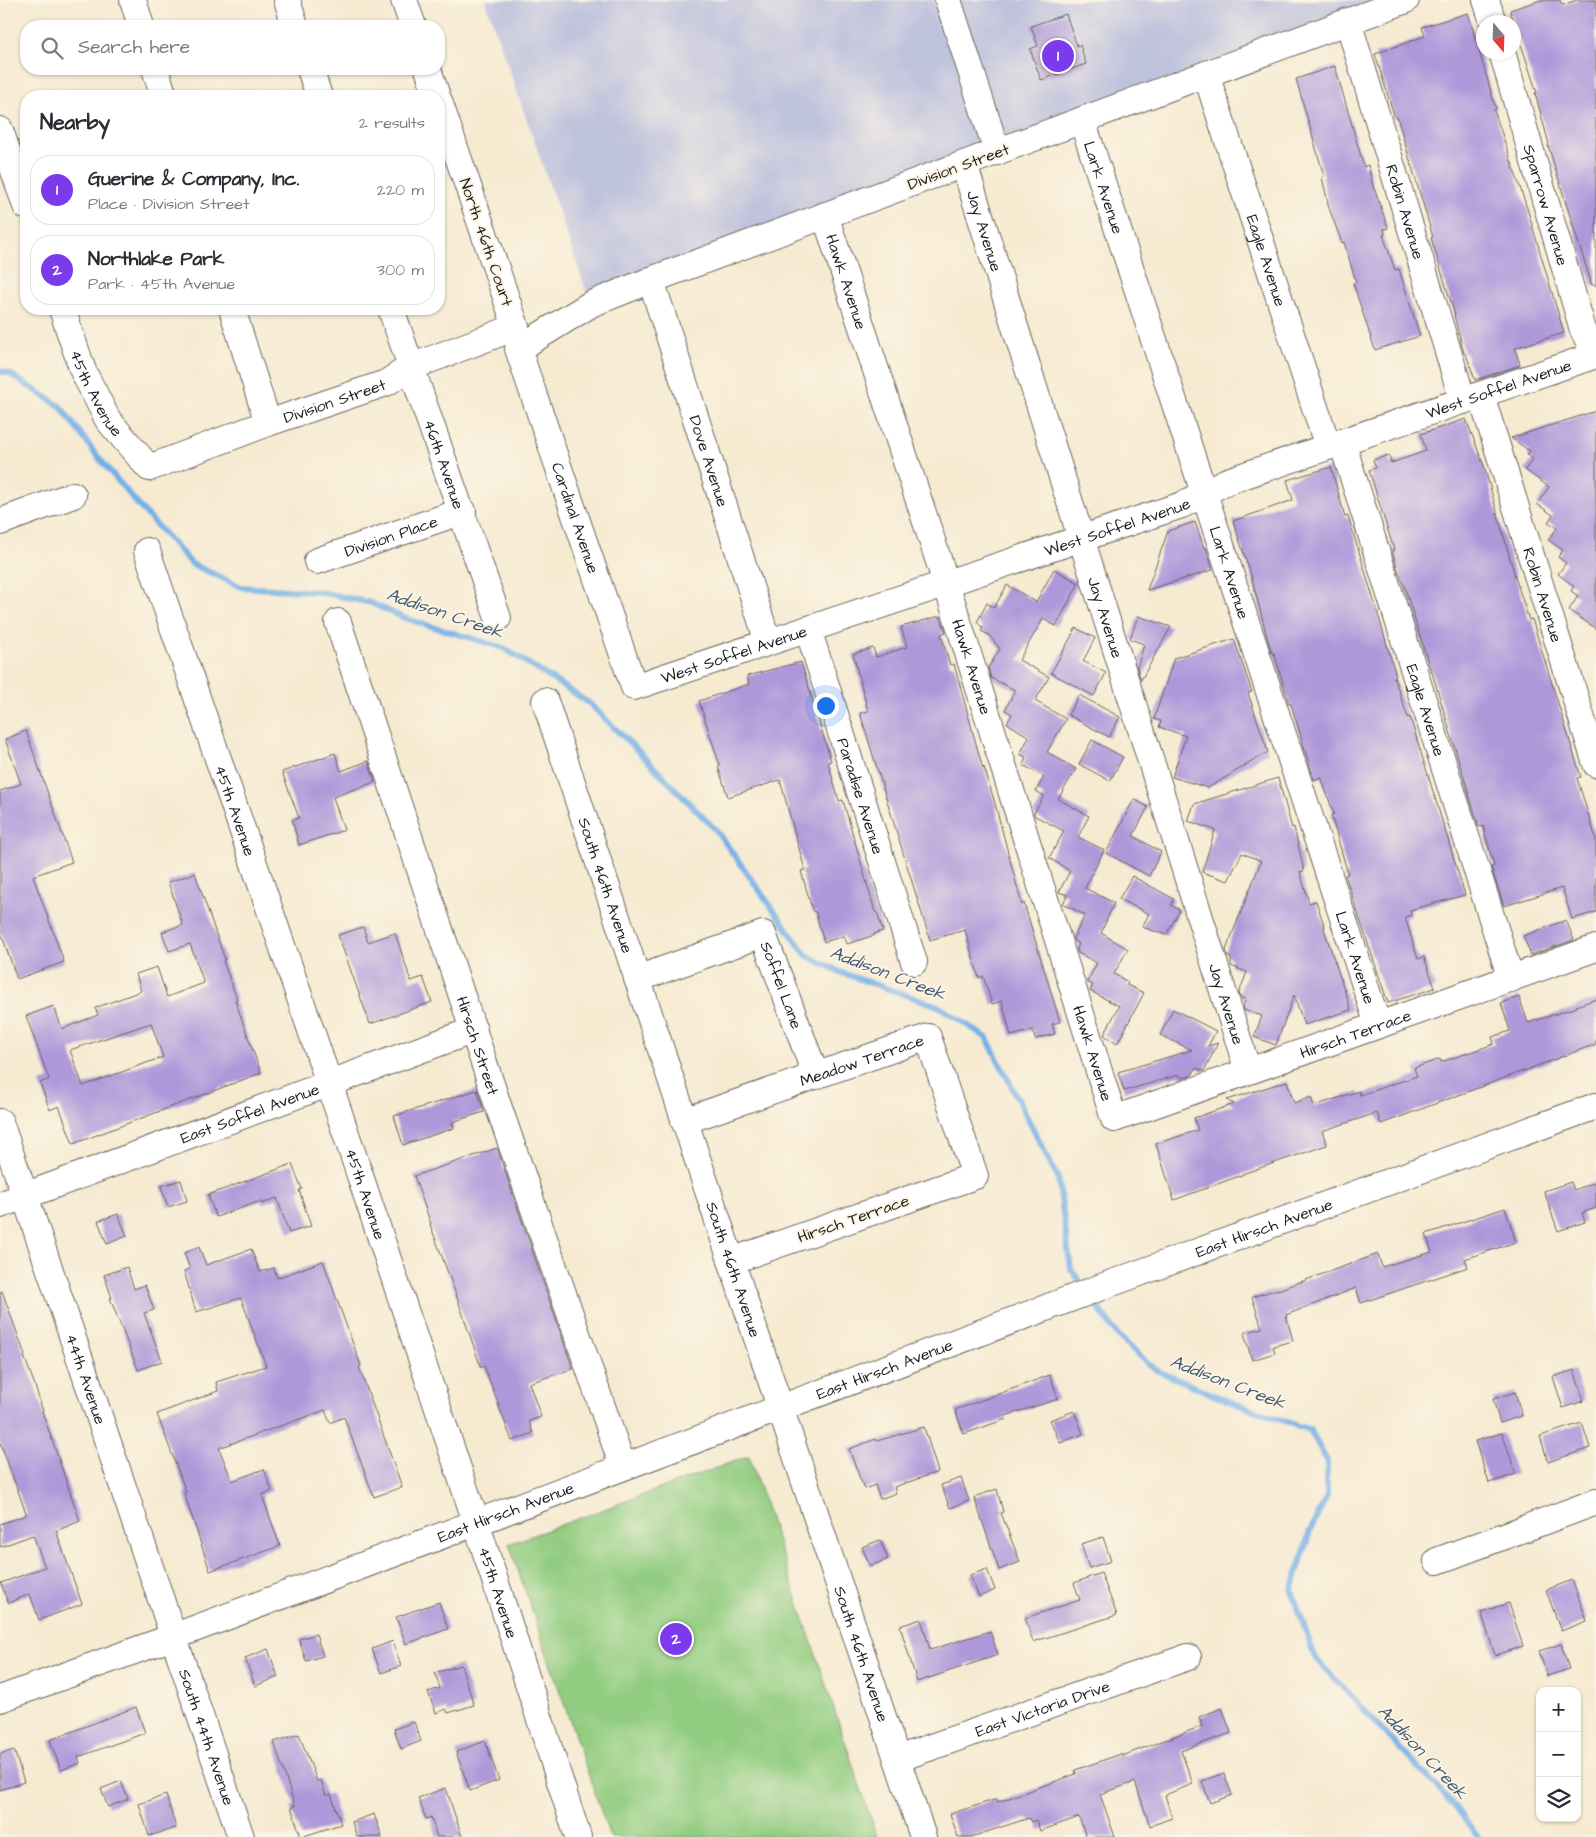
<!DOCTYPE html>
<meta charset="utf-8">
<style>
:root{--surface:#fff;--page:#f2f2f3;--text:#2b2b33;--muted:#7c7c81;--line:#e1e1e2;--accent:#7c3aed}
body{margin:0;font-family:"Architects Daughter",sans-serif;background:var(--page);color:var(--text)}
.controls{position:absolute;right:15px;bottom:15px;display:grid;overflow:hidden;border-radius:10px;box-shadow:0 1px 4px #0004}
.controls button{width:45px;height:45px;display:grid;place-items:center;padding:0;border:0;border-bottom:1px solid var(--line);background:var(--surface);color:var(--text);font:25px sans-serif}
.compass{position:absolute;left:1476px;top:15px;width:45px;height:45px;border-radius:50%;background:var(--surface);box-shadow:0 1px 4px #0004;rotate:161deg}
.you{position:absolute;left:825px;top:705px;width:18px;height:18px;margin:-12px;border:4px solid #fff;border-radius:50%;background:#1a73e8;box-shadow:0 0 0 8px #1a73e833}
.badge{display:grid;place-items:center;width:32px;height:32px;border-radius:50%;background:var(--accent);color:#fff;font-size:16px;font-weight:700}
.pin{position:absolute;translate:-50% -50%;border:2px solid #fff;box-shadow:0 1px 5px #0006}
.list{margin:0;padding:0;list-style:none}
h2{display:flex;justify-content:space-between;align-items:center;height:65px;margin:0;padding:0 20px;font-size:21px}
h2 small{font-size:16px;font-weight:400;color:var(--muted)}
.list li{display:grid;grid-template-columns:32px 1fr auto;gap:15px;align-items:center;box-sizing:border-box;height:70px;margin:0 10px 10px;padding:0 10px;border:1px solid var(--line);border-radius:20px}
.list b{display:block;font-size:19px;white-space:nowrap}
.list p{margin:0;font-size:16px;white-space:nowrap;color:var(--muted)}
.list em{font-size:16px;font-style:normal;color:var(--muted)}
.icon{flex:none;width:28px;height:28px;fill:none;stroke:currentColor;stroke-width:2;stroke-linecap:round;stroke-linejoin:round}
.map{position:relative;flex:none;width:1596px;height:1837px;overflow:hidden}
.search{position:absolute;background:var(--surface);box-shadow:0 1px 4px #0004;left:20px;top:20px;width:425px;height:55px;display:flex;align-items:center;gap:12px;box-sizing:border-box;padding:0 18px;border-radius:20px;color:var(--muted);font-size:19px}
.panel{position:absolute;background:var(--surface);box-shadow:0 1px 4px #0004;left:20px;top:90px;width:425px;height:225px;border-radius:20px}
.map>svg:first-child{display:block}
.industrial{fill:#bfc2dd}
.green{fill:#91cc80;stroke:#56744e}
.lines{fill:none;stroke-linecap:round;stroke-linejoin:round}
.stream{stroke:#75b0e6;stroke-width:6}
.building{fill:#ae98da;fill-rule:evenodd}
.minor-casing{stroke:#68645b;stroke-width:28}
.minor{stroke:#fff;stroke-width:26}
.labels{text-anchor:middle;stroke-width:4;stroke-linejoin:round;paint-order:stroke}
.street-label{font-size:16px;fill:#1c1c1c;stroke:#fcf5e5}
.water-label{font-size:18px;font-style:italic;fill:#40576d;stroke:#fcf5e5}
</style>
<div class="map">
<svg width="1596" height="1837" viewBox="0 0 1596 1837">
<rect width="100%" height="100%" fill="#fcf5e5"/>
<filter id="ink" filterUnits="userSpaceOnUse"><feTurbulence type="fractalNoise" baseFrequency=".02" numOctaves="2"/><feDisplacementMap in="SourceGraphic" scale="10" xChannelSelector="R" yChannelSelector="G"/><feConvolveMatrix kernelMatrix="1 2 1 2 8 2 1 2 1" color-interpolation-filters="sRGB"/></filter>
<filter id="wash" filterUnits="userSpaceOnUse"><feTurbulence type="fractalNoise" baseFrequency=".0096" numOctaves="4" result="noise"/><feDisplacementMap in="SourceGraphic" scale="20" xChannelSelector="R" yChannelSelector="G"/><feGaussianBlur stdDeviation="1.12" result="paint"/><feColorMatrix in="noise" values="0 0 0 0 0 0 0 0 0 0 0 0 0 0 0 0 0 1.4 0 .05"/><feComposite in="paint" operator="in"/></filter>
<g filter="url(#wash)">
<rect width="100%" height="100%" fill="#f6ead1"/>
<path class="industrial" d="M485,0H1406L591,304Z"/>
<path class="green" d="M749,1456L877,1837H610L509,1544Z"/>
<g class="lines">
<path class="stream" d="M0,371L10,374L60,406L94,452L139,506L192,564L241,587L320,592L371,603L404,618L504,648L589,703L637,750L716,830L806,955L842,973L938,1006L987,1038L1058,1178L1071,1269L1084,1287
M1091,1298L1118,1336L1156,1370L1228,1401L1310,1430L1327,1461V1496L1310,1531L1292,1591L1315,1658L1454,1806L1478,1837"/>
</g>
<g id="blocks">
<path class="building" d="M1541,0H1560L1562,5L1577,0H1596V285H1592L1570,216L1548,145L1549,144L1535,93H1537L1510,10Z
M1468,13L1496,109L1494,110L1527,208L1564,333L1515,348L1520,365L1475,380L1466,354L1464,353L1454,315H1455L1431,238L1433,237L1397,117L1395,118L1375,54L1425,36L1422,27Z
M1066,14L1077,46L1080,45L1086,64L1041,80L1030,49L1038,46L1031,26Z
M1335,66L1364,167L1368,165L1374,190H1375L1388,228L1384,229L1385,235H1383L1395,270L1399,269L1420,336L1375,350L1353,283L1356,282L1344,242L1342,243L1329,208L1322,177L1324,176L1296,79Z
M1596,411V629L1569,610L1578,596L1571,591L1574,586L1558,574L1566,563L1558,557L1563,550L1548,540L1557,528L1548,522L1553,515L1537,504L1549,487L1525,470L1533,459L1527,455L1530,451L1511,438Z
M1466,419L1484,466L1517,583L1529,620L1532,619L1561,713L1581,777L1577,778L1596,839V912L1572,919L1562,888L1504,906L1491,867L1494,866L1483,826L1479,827L1431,669H1430L1406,591L1397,567L1392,550H1394L1369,470L1376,468L1373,460L1389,455L1391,463L1426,451L1421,434Z
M1331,467L1345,517L1348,516L1375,604L1396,676L1394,677L1408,718L1410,717L1465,895L1410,910L1411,915L1405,917L1418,959L1424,957L1435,988L1388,1003L1345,875L1348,874L1331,815L1334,814L1321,777L1314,780L1291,704H1289L1274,653H1272L1267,637L1251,575L1233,521L1293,500L1287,480Z
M1195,522L1204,548H1206L1213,570L1147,590L1168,531Z
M1054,569L1079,583L1056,626L1043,619L1019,660L1049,677L1035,701L1066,719L1047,752L1076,769L1058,799L1089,816L1078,837L1104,850L1085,888L1114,903L1101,933L1128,949L1114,974L1128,982L1127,985L1144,993L1117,1044L1104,1035L1119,1006L1090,991L1093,985L1087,982L1097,963L1078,953L1077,949L1079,944L1074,941L1073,939L1085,915L1063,904L1067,895L1059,892L1070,871L1049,858L1064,831L1035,816L1034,813L1044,796L1036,791L1044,777L1023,765L1026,757L1020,754L1029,737L1007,723L1012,714L1005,710L1015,690L991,678L988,668L1000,649L989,635L981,631L983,628L977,622L987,603L994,608L1007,585L1036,602Z
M940,616L946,632L941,634L950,665L954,664L983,769L984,767L994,800L1022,905L1024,903L1060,1022L1052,1024L1055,1034L1035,1039L1033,1030L1011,1036L1002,1001L992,1004L983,976L979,978L965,930L930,940L860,713L868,711L853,654L873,648L876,657L907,647L901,627Z
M1138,616L1171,627L1141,680L1137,668L1144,644L1130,639Z
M1076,628L1095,638L1083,661L1106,673L1094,696L1051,673Z
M1234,639L1252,692L1248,693L1268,752L1208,788L1172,777L1186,736L1159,727L1161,721L1154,719L1174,658Z
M801,662L831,761L828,762L839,801L843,800L875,912H877L883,931L874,934L875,935L847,944L844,936L824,942L815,911L813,912L801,871L805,870L780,780L728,797L718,767L720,766L699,701L749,684L747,676Z
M1079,695L1120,717L1109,737L1068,715Z
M26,731L72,862L33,876L64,962L17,979L0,930V791L21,784L5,739Z
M1092,740L1123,757L1110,781L1079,764Z
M335,753L341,771L368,761L375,782L333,797L344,830L299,845L292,820L299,818L282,772Z
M1278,778L1292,828L1294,827L1297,840L1304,871L1300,872L1309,903L1316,901L1325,928L1324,929L1351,1010L1304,1025L1294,995L1276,1045L1254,1037L1262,1016L1244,1010L1243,1006L1246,999L1241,998L1239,993L1247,972L1231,966V958L1228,957L1226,950L1261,861L1242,853L1228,881L1202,872L1215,830L1188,821L1194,804Z
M1134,799L1148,807L1133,836L1161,852L1149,876L1106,853Z
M195,873L225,960L223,961L237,999L235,1000L261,1073L73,1144L59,1106L50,1110L40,1083L49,1079L26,1016L54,1006L62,1029L98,1015L95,1008L141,991L136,974L157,967L167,997L204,983L190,944L169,951L162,932L183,925L168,882ZM151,1023L163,1057L83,1086L70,1050Z
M1132,876L1174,899L1171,905L1180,910L1166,935L1142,927L1149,914L1119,899Z
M1566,920L1574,940L1531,955L1523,936Z
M363,927L368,942L395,933L411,981L423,977L432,1002L370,1024L338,935Z
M1519,997L1528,1023L1577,1007L1576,1006L1596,999V1044L1381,1124L1377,1113L1322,1131L1327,1145L1242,1174V1175L1174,1200L1156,1144L1198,1130L1194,1118L1234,1104L1227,1100L1287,1081L1294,1103L1311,1097L1314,1106L1359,1091L1360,1095L1417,1076L1414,1068L1440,1059L1441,1062L1494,1044L1492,1037L1510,1031L1501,1003Z
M1173,1009L1216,1031L1208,1046L1218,1043L1204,1071L1196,1068L1192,1075L1184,1078L1178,1075L1124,1091L1118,1072L1192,1050L1160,1035Z
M477,1090L484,1112L452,1122L454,1128L403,1145L394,1116Z
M497,1148L573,1369L529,1383L541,1417L529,1421L533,1433L512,1441L484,1366L481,1368L459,1303L430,1224H431L414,1176Z
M292,1164L302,1189L299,1190L311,1226L289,1233L277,1198L262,1204L261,1201L216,1217L208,1195Z
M181,1180L187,1201L168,1207L161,1186Z
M1571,1182L1574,1190L1596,1182V1208L1582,1213L1585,1222L1558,1231L1544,1191Z
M1505,1208L1516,1242L1465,1259L1468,1267L1361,1303L1356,1288L1286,1315L1293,1341L1273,1346L1275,1353L1252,1360L1244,1333L1262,1328L1252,1297L1278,1289V1290L1378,1254L1382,1267L1432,1252L1426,1234Z
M118,1214L127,1236L107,1244L98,1221Z
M199,1247L206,1265L251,1249L260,1272L274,1268L277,1278L323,1261L361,1366L359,1367L402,1487L374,1497L344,1417L330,1423L325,1410L219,1448L232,1481L264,1469L272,1491L262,1495L280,1546L210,1571L184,1493L186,1492L157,1414L218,1391L216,1382L266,1366L241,1298L196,1312L184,1271L190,1269L184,1253Z
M127,1267L134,1289L145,1285L154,1310L144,1313L162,1361L138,1370L110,1298H112L104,1275Z
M2,1291L25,1355L24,1356L34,1383L43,1411H42L80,1521L56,1531L82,1604L39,1620L30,1594L8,1603L1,1583L45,1567L33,1535L0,1547V1524L26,1515V1513L0,1442V1292Z
M1574,1370L1584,1401L1563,1408L1553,1377Z
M1050,1375L1058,1399L1005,1416L1006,1419L964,1434L955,1410Z
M1515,1392L1522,1416L1500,1423L1493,1399Z
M1074,1411L1083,1434L1060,1443L1050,1420Z
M1582,1423L1590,1448L1548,1462L1540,1436Z
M924,1427L938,1472L894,1487L896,1493L880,1499L875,1485L864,1489L849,1449L876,1439L877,1441Z
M1502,1433L1516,1474L1489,1483L1475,1441Z
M961,1478L969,1501L950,1508L941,1485Z
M997,1489L1003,1512L1001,1513L1020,1562L999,1570L974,1497Z
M1103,1537L1111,1561L1089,1568L1081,1544Z
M880,1540L888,1559L870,1566L862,1547Z
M987,1569L995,1590L979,1597L970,1575Z
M1101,1573L1117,1615L1033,1642L1025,1618L1080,1600L1074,1583Z
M1572,1580L1587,1621L1561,1631L1546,1590Z
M439,1602L448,1629L406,1644L396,1617Z
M1509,1603L1523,1646L1495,1655L1481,1612Z
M921,1619L930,1650L990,1631L998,1655L917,1682L900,1626Z
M316,1634L323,1656L306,1661L299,1639Z
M393,1641L401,1666L381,1673L372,1649Z
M1561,1644L1569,1669L1547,1676L1539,1651Z
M268,1649L278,1677L255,1686L245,1658Z
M461,1665L474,1705L448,1713L446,1709L436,1713L428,1692L440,1688L435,1673Z
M136,1707L145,1733L78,1757L80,1763L61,1770L50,1740Z
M1222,1708L1231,1733L1181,1751L1193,1784L1165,1795L1172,1818L1150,1826L1135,1782L1100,1794L1115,1837H1086L1079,1817L1040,1831L1036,1820L1031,1822L1029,1818L971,1837H958L950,1814L997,1799L998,1802L1076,1774L1075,1770L1121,1754L1122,1756L1202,1726L1199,1717Z
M414,1722L421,1741L401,1749L394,1729Z
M299,1734L317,1781L321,1780L326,1796L331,1794L341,1824L301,1837L291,1807L295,1806L274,1742Z
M485,1741L499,1780L470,1791L456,1752Z
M14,1750L24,1782L0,1790V1754Z
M1224,1773L1232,1795L1210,1803L1202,1781Z
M121,1781L128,1799L108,1807L101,1789Z
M446,1788L462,1837H437L431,1817L426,1819L418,1798Z
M166,1795L176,1828L149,1836L139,1804Z
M374,1814L382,1837H357L352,1822Z"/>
</g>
</g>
<g filter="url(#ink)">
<use href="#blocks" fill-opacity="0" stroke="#68645b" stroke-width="1"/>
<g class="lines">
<defs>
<g id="minor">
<path d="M133,0L141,26"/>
<path d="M287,0L295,26"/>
<path d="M404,0L413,26"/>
<path d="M948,0L997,152"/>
<path id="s1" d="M1406,0L651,280L591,304L518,349L634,687L1182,505L1225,482L1596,355"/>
<path d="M1486,0L1493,22"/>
<path id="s2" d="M1348,21L1463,401"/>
<path id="s3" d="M1502,52L1583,330L1596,355"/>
<path d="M155,69L164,96"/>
<path d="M310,69L319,96"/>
<path d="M428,69L437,96"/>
<path id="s4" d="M1206,74L1328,447"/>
<path id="s5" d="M1082,120L1378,1025"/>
<path d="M0,130L26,206"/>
<path id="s6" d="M964,164L1248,1071"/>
<path id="s7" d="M825,215L946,583L1114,1119L1596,948"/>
<path id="s8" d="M651,280L768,642"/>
<path id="s9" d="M62,309L83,371L108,420L149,468L268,423L386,383L411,367L516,327L439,101"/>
<path d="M232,309L268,423"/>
<path id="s10" d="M391,309L498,618"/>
<path id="s11" d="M1481,395L1596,764"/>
<path id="s12" d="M1342,442L1511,979"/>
<path d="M0,522L73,495"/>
<path id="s13" d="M147,551L329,1083L476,1522L578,1837"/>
<path id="s14" d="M317,561L463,511"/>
<path id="s15" d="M338,622L499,1108L623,1467"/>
<path id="s16" d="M808,629L914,962"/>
<path id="s17" d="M545,701L923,1837"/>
<path id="s18" d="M637,979L763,934L816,1076"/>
<path id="s19" d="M684,1121L928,1037L975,1176L731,1261"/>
<path id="s20" d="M0,1122L241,1837"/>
<path id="s21" d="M0,1205L474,1030"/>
<path d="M1437,1561L1596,1502"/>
<path id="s22" d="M0,1699L173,1637L1112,1283L1596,1106"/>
<path id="s23" d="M897,1759L1188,1657"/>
</g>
</defs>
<use href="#minor" class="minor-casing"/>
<use href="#minor" class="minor"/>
</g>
</g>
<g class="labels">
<g class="street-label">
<text transform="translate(958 166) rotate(-20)" y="6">Division Street</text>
<text dy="6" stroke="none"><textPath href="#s5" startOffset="71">Lark Avenue</textPath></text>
<text dy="6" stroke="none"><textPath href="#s3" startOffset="159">Sparrow Avenue</textPath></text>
<text dy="6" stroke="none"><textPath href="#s2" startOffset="199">Robin Avenue</textPath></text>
<text dy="6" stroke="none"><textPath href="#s6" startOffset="70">Jay Avenue</textPath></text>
<text transform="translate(487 242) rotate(71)" y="6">North 46th Court</text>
<text dy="6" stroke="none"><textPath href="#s4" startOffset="196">Eagle Avenue</textPath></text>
<text dy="6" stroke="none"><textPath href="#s7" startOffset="70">Hawk Avenue</textPath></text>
<text dy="6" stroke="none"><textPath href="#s1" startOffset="2228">West Soffel Avenue</textPath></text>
<text dy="6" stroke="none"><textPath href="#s9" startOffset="91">45th Avenue</textPath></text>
<text dy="6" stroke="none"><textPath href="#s9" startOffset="381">Division Street</textPath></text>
<text dy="6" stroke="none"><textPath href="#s8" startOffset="190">Dove Avenue</textPath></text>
<text dy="6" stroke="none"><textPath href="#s10" startOffset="164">46th Avenue</textPath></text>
<text dy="6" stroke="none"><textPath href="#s1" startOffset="1134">Cardinal Avenue</textPath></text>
<text dy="6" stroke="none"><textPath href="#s1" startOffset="1822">West Soffel Avenue</textPath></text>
<text dy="6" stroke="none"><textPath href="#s14" startOffset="78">Division Place</textPath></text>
<text dy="6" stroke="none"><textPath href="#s5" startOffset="476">Lark Avenue</textPath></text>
<text dy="6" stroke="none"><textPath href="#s11" startOffset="209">Robin Avenue</textPath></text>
<text dy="6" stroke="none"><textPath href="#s6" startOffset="475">Jay Avenue</textPath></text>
<text dy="6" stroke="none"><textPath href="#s1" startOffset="1418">West Soffel Avenue</textPath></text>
<text dy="6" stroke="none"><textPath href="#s7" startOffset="475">Hawk Avenue</textPath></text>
<text dy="6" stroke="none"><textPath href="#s12" startOffset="281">Eagle Avenue</textPath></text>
<text dy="6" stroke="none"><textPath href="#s16" startOffset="175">Paradise Avenue</textPath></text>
<text dy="6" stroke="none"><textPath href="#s13" startOffset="274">45th Avenue</textPath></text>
<text dy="6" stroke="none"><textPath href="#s17" startOffset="194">South 46th Avenue</textPath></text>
<text dy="6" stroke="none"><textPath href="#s5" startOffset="881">Lark Avenue</textPath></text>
<text dy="6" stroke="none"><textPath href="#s18" startOffset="188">Soffel Lane</textPath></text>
<text dy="6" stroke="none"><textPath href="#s6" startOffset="880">Jay Avenue</textPath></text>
<text dy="6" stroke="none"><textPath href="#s7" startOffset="1205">Hirsch Terrace</textPath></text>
<text dy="6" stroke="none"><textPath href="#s15" startOffset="446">Hirsch Street</textPath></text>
<text dy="6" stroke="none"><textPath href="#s7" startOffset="880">Hawk Avenue</textPath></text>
<text dy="6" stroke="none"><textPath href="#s19" startOffset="188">Meadow Terrace</textPath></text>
<text dy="6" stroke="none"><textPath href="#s21" startOffset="266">East Soffel Avenue</textPath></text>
<text dy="6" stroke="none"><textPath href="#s13" startOffset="679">45th Avenue</textPath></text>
<text transform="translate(853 1218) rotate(-19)" y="6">Hirsch Terrace</text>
<text dy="6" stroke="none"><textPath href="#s22" startOffset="1349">East Hirsch Avenue</textPath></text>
<text dy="6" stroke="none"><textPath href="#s17" startOffset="599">South 46th Avenue</textPath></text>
<text dy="6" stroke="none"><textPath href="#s22" startOffset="944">East Hirsch Avenue</textPath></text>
<text dy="6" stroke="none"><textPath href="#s20" startOffset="271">44th Avenue</textPath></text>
<text dy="6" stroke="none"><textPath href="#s22" startOffset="539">East Hirsch Avenue</textPath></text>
<text dy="6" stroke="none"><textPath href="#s13" startOffset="1099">45th Avenue</textPath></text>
<text dy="6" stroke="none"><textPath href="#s17" startOffset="1004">South 46th Avenue</textPath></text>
<text dy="6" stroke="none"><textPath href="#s23" startOffset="154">East Victoria Drive</textPath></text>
<text dy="6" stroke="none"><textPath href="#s20" startOffset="649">South 44th Avenue</textPath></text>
</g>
<g class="water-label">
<text transform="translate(445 613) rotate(19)" y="6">Addison Creek</text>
<text transform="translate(888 973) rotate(21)" y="6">Addison Creek</text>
<text transform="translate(1228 1382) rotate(21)" y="6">Addison Creek</text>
<text transform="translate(1423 1752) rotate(47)" y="6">Addison Creek</text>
</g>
</g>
</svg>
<div class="controls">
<button>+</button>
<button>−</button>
<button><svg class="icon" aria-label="layers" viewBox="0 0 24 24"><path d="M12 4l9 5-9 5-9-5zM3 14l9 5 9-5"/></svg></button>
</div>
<svg class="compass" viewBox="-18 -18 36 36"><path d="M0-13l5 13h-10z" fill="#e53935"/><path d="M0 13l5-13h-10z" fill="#7c7c81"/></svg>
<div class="you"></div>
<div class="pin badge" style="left:1058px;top:56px">1</div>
<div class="pin badge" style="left:676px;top:1639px">2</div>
<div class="search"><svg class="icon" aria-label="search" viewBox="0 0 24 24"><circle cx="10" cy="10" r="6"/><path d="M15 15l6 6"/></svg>Search here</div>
<section class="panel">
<h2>Nearby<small>2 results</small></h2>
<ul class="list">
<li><span class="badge">1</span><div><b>Guerine &amp; Company, Inc.</b><p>Place · Division Street</p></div><em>220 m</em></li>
<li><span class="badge">2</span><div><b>Northlake Park</b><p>Park · 45th Avenue</p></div><em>300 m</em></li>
</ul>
</section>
</div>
